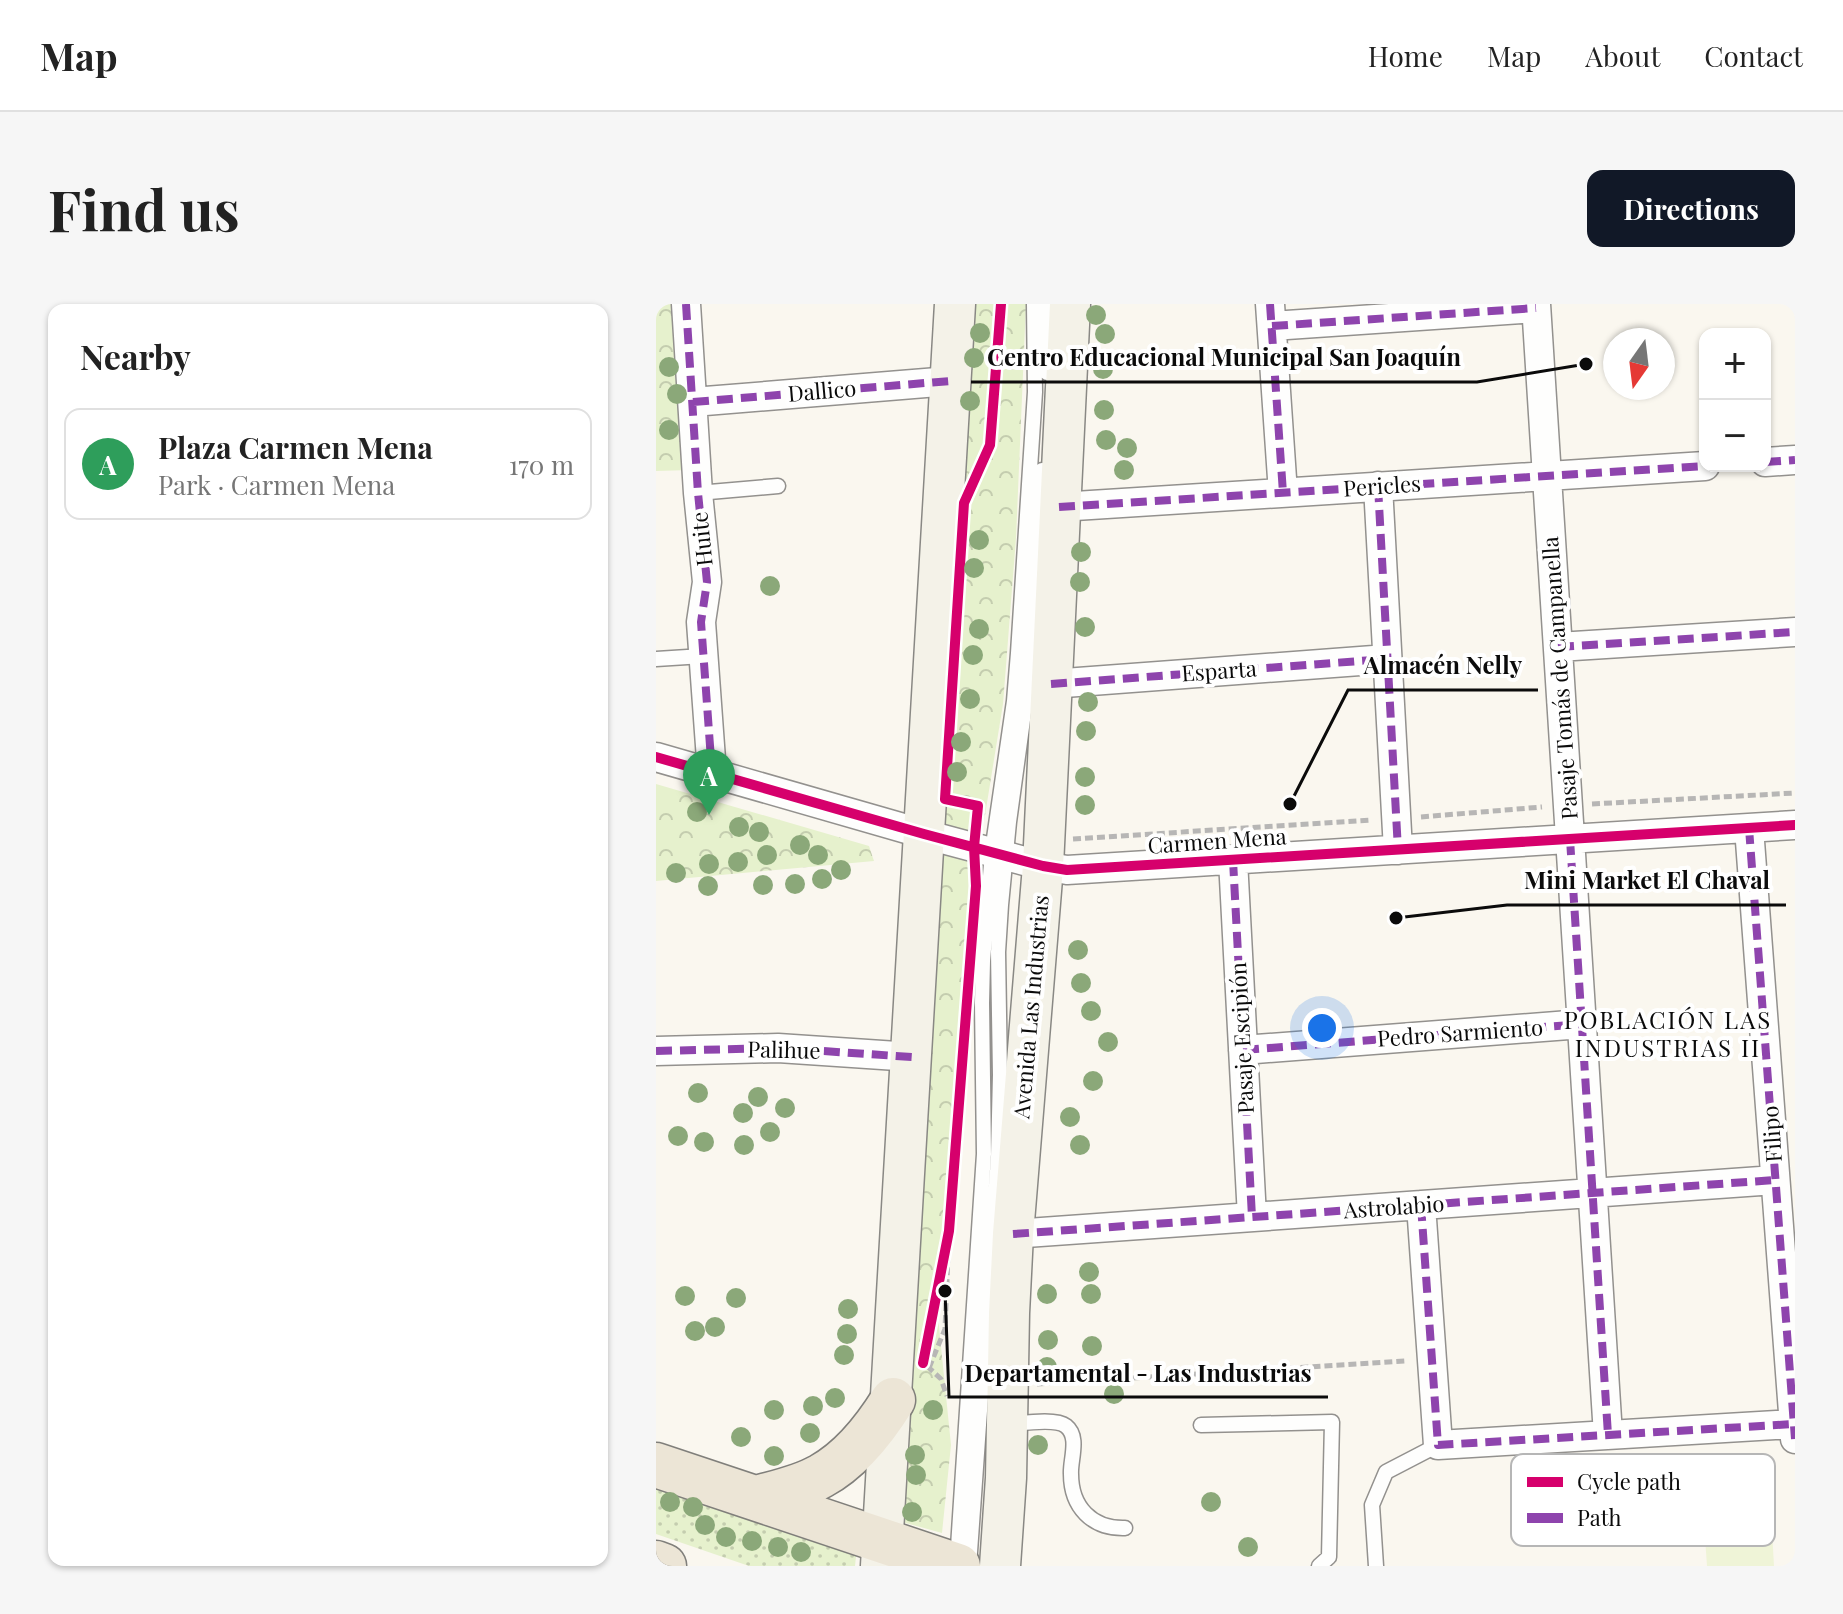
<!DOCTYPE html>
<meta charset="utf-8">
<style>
:root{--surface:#fff;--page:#f6f6f6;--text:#222;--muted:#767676;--line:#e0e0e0;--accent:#111827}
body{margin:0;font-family:"Playfair Display",serif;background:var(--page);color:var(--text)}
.controls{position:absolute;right:24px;top:24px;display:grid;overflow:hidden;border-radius:16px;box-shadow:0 2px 6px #0004}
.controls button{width:72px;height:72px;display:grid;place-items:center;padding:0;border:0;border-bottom:2px solid var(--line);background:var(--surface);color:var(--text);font:40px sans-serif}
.compass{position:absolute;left:947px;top:24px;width:72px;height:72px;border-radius:50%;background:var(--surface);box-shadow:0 2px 6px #0004;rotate:194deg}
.you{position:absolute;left:666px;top:724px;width:28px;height:28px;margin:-20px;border:6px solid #fff;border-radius:50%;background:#1a73e8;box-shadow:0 0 0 12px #1a73e833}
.badge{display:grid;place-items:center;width:52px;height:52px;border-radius:50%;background:var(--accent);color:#fff;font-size:26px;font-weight:700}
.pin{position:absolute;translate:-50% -66px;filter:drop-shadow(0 2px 4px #0008)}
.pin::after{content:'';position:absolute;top:42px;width:28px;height:24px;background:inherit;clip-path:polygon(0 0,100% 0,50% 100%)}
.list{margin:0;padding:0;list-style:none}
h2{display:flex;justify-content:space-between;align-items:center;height:104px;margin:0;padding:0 32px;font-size:34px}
h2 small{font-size:26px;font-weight:400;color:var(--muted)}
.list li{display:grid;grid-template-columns:52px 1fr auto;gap:24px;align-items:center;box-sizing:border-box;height:112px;margin:0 16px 16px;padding:0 16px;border:2px solid var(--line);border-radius:16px}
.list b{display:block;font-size:30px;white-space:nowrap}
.list p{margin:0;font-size:26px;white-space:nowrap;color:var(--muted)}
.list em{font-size:26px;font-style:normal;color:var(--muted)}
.map{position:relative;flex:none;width:1139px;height:1262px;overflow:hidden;border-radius:16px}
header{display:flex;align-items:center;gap:48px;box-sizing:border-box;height:112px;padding:0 40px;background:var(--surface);border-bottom:2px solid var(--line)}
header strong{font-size:38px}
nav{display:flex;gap:44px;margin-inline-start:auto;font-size:28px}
.intro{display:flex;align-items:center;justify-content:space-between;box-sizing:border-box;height:192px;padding:0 48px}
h1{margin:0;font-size:56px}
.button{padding:20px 36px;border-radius:16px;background:var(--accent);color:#fff;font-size:28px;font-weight:700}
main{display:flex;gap:48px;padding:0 48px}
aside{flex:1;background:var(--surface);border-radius:16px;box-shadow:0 2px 6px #0004}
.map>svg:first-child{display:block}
.grass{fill:url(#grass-dots)}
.park{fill:url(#park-crowns)}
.pitch{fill:#eff4d7}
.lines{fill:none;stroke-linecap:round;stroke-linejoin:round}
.service-casing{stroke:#93918e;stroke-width:17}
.minor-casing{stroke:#93918e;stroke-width:31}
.secondary-casing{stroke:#898884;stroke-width:43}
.primary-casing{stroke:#807f7b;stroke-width:47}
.path{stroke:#b7b6b5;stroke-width:5;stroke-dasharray:8 4;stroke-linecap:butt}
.service{stroke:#fefefd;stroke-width:14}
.minor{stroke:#fefefd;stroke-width:28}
.secondary{stroke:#f4f2e8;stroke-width:40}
.primary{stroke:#ece5d6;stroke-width:44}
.quiet{stroke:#8e44ad;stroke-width:8;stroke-dasharray:16 8;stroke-linecap:butt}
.cycleway-casing{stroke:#fff;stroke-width:15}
.cycleway{stroke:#d6006c;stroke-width:10}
.tree{fill:#8ba879}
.labels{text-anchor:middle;stroke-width:8;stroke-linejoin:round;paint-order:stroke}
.street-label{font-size:22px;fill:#0b0b0b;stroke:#fff}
.neighbourhood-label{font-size:24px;letter-spacing:2px;fill:#0b0b0b;stroke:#fff}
.key{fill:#fff;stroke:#b6b6b6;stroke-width:2}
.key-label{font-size:22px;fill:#0b0b0b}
.leader{fill:none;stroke:#0b0b0b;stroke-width:3}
.callout-dot{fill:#0b0b0b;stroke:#fff;stroke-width:3}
.callout-label{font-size:24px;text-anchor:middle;font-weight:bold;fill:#0b0b0b;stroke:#fff;stroke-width:8;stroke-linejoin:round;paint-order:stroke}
</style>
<header>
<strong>Map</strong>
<nav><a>Home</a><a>Map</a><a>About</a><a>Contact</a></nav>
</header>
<div class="intro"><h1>Find us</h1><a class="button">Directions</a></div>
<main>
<aside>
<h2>Nearby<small></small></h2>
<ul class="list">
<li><span class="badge" style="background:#2e9e5b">A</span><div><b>Plaza Carmen Mena</b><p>Park · Carmen Mena</p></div><em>170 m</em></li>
</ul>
</aside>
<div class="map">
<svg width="1139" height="1262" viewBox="0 0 1139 1262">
<defs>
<pattern id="grass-dots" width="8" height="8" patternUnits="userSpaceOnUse" patternTransform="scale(2)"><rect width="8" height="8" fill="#e6f1cd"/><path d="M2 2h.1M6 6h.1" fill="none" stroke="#c4cdaf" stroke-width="1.8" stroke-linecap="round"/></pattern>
<pattern id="park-crowns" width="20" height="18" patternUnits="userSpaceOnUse" patternTransform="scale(2)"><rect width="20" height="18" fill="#e6f1cd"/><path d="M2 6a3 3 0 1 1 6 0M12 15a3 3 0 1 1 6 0" fill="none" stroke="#c4cdaf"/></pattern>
</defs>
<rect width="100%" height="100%" fill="#faf7ef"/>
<path class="grass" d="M0,1176L201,1243L199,1262H93L0,1230Z"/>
<path class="park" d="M0,0H21L35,166L0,167Z
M309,0H370L360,234L347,400L314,604L282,1013L295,1141L286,1229L239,1216Z
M0,480L213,542L218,557L0,577Z"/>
<path class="pitch" d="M1113,1172L1118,1262H1051L1045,1175Z"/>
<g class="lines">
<defs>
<path id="service" d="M390,0L391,69
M42,189L122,182
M0,355L47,352
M355,1120C368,1119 400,1114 410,1122C424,1133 414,1156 415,1170C415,1203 436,1225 469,1224
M545,1121L676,1118L673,1253L663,1262
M301,1258L328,850L326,699L327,657L336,548L358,397L362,349L379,88L378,0
M313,1262L342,853L344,771L342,648L345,601L353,518L373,372L386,166
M720,1262L716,1201L730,1168L782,1141"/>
<path id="minor" d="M30,0L42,189L51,278L45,318L56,469
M614,0L627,189
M880,0L952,1131
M616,22L880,4
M37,98L294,77
M1109,158L1139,156
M722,182L742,546
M403,203L1049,162
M902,343L1139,328
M395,380L731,355
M0,453L268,530L387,562L411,566L1139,521
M1093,524L1139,1135
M577,556L596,913
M587,746L926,720
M0,747L122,744L256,753
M765,901L782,1141L1138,1120
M357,930L1119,876"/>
<path id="secondary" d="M225,1262C253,842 274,421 299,0
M344,1262L350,1174L353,1009L357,930L387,562L414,0"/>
<path id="primary" d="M0,1161L302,1262
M101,1194C122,1188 146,1183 165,1172C196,1155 219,1125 237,1096
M0,1259L8,1262"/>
</defs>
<use href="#service" class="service-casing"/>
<use href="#minor" class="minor-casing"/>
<use href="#secondary" class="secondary-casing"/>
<use href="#primary" class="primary-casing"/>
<path class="path" d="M936,500L1139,489
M765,513L886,503
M417,535L715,516
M271,1062L285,1075L291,1092
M273,1064L289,1025L293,927
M381,1080L750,1057"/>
<use href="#service" class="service"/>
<use href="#minor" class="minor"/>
<use href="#secondary" class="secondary"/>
<use href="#primary" class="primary"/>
<path class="quiet" d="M30,0L42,189L51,278L45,318L56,469
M614,0L627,189
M616,22L880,4
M37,98L294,77
M1109,158L1139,156
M722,182L742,546
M403,203L1049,162
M902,343L1139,328
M395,380L731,355
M1093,524L1139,1135
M914,535L952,1131
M577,556L596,913
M587,746L926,720
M0,747L122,744L256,753
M765,901L782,1141L1138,1120
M357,930L1119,876"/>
<defs>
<path id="cycleway" d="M0,453L268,530L387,562L411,566L1139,521
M267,1059L293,927L320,582L318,543L322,502L289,495L308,199L334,141L345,0"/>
</defs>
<use href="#cycleway" class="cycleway-casing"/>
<use href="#cycleway" class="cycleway"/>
</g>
<g class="tree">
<circle cx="440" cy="11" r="10"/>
<circle cx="324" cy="29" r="10"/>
<circle cx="449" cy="30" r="10"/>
<circle cx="318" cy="54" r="10"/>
<circle cx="13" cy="63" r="10"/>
<circle cx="447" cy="65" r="10"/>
<circle cx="21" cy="90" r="10"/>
<circle cx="314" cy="97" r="10"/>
<circle cx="448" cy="106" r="10"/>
<circle cx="13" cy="126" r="10"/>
<circle cx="450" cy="136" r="10"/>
<circle cx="471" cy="144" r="10"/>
<circle cx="468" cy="166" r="10"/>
<circle cx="323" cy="236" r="10"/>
<circle cx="425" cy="248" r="10"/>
<circle cx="318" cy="264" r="10"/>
<circle cx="424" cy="278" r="10"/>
<circle cx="114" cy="282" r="10"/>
<circle cx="429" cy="323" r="10"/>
<circle cx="323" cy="325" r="10"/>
<circle cx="317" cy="351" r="10"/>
<circle cx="314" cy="395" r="10"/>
<circle cx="432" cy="398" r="10"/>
<circle cx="430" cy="427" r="10"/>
<circle cx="305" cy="438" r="10"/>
<circle cx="301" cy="468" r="10"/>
<circle cx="429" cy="473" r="10"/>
<circle cx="429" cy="501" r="10"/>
<circle cx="41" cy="508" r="10"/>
<circle cx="83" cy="523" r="10"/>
<circle cx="103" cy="528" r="10"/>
<circle cx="144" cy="541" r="10"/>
<circle cx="111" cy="551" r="10"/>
<circle cx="162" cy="551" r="10"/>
<circle cx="82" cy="558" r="10"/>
<circle cx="53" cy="560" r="10"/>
<circle cx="185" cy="566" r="10"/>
<circle cx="20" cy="569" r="10"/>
<circle cx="166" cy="575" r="10"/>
<circle cx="139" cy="580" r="10"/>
<circle cx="107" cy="581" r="10"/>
<circle cx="52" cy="582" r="10"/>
<circle cx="422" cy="646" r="10"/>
<circle cx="425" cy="679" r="10"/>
<circle cx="435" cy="707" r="10"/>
<circle cx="452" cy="738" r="10"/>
<circle cx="437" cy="777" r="10"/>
<circle cx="42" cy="789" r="10"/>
<circle cx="102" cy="793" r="10"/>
<circle cx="129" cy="804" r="10"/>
<circle cx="87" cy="809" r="10"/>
<circle cx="414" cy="813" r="10"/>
<circle cx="114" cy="828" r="10"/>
<circle cx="22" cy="832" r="10"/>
<circle cx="48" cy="838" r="10"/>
<circle cx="88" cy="841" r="10"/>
<circle cx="424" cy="841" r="10"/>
<circle cx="433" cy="968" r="10"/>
<circle cx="391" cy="990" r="10"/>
<circle cx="435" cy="990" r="10"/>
<circle cx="29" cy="992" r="10"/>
<circle cx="80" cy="994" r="10"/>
<circle cx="192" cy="1005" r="10"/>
<circle cx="59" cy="1023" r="10"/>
<circle cx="39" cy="1027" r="10"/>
<circle cx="191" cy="1030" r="10"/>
<circle cx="392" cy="1036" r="10"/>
<circle cx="436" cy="1042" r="10"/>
<circle cx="188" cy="1051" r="10"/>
<circle cx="391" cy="1063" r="10"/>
<circle cx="458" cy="1090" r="10"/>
<circle cx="179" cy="1094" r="10"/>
<circle cx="157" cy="1102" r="10"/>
<circle cx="118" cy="1106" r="10"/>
<circle cx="277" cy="1106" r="10"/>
<circle cx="154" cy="1129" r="10"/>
<circle cx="85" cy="1133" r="10"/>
<circle cx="382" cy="1141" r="10"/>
<circle cx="259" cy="1151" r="10"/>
<circle cx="118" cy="1152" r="10"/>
<circle cx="260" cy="1171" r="10"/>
<circle cx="14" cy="1198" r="10"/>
<circle cx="555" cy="1198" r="10"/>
<circle cx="37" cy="1203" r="10"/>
<circle cx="256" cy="1208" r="10"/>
<circle cx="49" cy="1221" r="10"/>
<circle cx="70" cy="1233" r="10"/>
<circle cx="96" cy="1237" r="10"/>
<circle cx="122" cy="1243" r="10"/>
<circle cx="592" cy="1243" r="10"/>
<circle cx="145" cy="1248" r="10"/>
</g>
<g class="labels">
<g class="street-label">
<text transform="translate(166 87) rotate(-5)" y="8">Dallico</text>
<text transform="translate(726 182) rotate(-4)" y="8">Pericles</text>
<text transform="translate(46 235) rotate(-96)" y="8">Huite</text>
<text transform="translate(563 367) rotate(-4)" y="8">Esparta</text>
<text transform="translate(904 374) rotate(-94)" y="8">Pasaje Tomás de Campanella</text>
<text transform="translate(561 537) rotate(-4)" y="8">Carmen Mena</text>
<text transform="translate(375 703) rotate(-85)" y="8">Avenida Las Industrias</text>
<text transform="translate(804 729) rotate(-4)" y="8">Pedro Sarmiento</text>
<text transform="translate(586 734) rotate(-93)" y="8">Pasaje Escipión</text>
<text transform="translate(128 746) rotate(1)" y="8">Palihue</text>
<text transform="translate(1116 830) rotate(-94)" y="8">Filipo</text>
<text transform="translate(738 903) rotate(-4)" y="8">Astrolabio</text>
</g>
<g class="neighbourhood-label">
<text x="1012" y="725">POBLACIÓN LAS<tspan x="1012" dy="28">INDUSTRIAS II</tspan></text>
</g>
</g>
<rect x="855" y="1150" width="264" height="92" rx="12" class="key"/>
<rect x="871" y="1173" width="36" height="10" fill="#d6006c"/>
<rect x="871" y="1209" width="36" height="10" fill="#8e44ad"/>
<g class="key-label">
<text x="921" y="1186">Cycle path</text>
<text x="921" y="1222">Path</text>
</g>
<path class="leader" d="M930 60L821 78H315M634 500L692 386H882M740 614L851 601H1130M289 987L293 1093H672"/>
<g class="callout-dot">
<circle cx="930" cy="60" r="8"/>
<circle cx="634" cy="500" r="8"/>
<circle cx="740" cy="614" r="8"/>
<circle cx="289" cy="987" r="8"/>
</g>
<g class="callout-label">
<text x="568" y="62">Centro Educacional Municipal San Joaquín</text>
<text x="787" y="370">Almacén Nelly</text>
<text x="991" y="585">Mini Market El Chaval</text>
<text x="482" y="1078">Departamental - Las Industrias</text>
</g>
</svg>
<div class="controls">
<button>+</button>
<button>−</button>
</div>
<svg class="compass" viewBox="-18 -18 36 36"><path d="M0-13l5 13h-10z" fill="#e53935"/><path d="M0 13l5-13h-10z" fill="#767676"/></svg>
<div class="you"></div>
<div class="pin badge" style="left:53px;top:511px;background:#2e9e5b">A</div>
</div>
</main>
